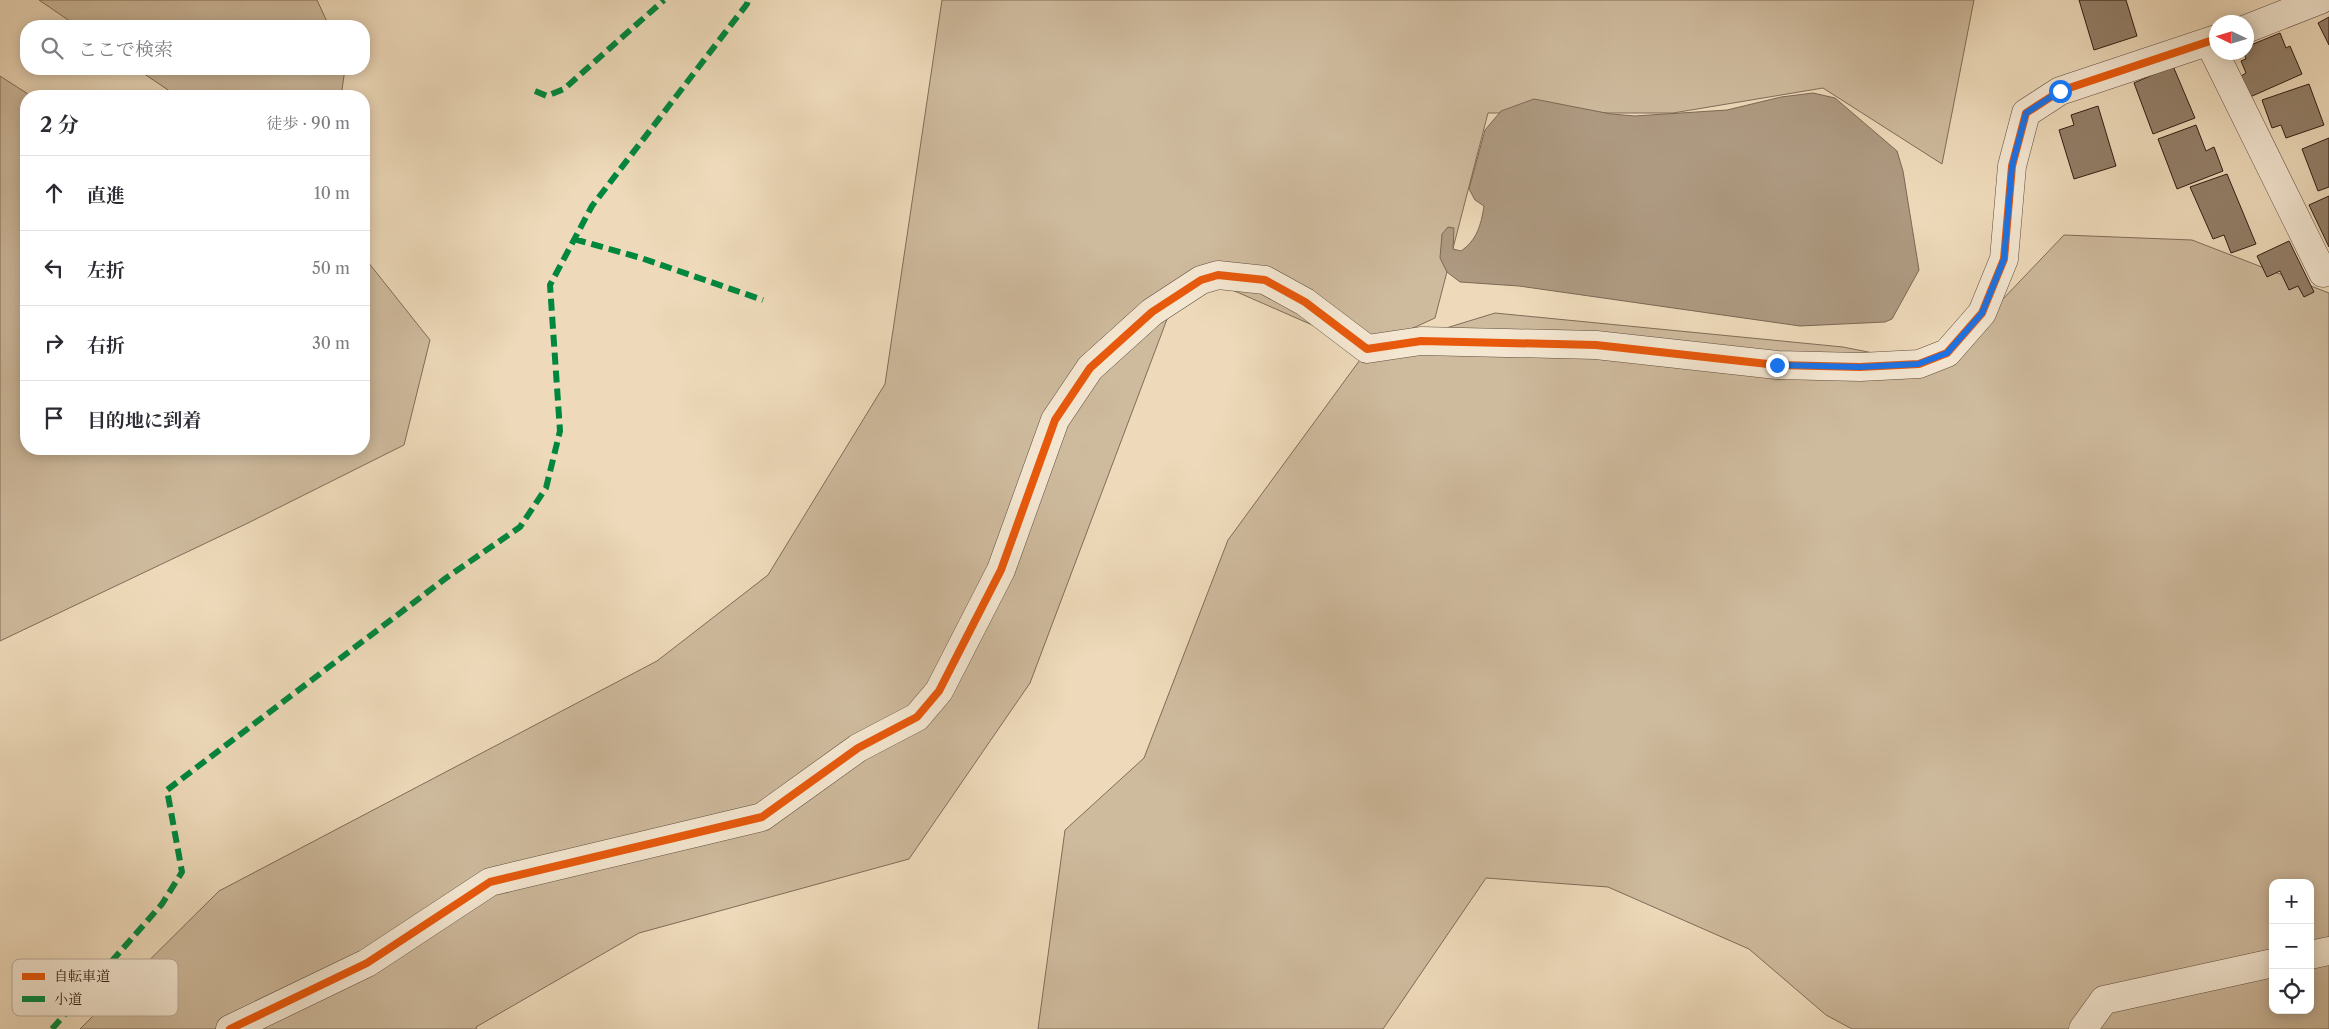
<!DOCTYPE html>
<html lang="ja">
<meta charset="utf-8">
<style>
:root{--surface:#fff;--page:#f2f2f3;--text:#2b2b33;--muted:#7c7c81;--line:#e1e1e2}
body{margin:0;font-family:"Libre Caslon Text","Noto Serif JP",serif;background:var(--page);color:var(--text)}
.controls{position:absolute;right:15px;bottom:15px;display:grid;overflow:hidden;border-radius:10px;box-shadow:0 2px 12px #0003}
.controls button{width:45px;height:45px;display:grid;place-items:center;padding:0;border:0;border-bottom:1px solid var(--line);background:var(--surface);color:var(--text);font:25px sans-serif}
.compass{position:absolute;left:2209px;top:15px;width:45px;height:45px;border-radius:50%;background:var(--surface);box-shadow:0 2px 12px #0003;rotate:274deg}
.stop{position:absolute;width:15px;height:15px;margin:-11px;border:4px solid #1a73e8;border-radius:50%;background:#fff}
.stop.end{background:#1a73e8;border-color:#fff;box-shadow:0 1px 5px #0008}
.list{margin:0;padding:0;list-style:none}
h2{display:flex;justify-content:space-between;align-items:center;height:65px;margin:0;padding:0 20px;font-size:21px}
h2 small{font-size:16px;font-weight:400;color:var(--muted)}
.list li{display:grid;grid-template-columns:32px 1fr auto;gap:15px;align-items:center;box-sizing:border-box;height:75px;padding:0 20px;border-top:1px solid var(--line)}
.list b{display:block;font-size:19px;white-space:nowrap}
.list em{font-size:16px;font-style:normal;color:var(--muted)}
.icon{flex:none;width:28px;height:28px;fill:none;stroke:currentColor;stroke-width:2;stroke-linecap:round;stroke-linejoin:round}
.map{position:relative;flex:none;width:2329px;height:1029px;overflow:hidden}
.search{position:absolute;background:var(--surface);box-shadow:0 2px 12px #0003;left:20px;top:20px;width:350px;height:55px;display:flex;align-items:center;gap:12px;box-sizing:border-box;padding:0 18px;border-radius:20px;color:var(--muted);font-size:19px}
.panel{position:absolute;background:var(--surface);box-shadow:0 2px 12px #0003;left:20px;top:90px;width:350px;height:365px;border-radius:20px}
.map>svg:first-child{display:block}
.green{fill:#ceba9d;stroke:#806c58;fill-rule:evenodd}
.water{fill:#ae9a81;stroke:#7c6855}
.building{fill:#937f69;stroke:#311d12}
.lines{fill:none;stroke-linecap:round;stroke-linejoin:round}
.street-casing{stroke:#604c3c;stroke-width:29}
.street{stroke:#f4e7d2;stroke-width:28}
.quiet{stroke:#00873e;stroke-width:6;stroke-dasharray:12 6;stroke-linecap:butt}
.cycleway-casing{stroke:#f4e7d2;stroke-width:11}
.cycleway{stroke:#e8590c;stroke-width:8}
.route{stroke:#1a73e8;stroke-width:6}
.key{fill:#f4e7d2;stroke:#baaa98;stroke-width:1}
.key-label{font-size:14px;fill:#311d12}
</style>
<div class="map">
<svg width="2329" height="1029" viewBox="0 0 2329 1029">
<rect width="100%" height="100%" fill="#eedaba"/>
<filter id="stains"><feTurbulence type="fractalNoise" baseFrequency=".004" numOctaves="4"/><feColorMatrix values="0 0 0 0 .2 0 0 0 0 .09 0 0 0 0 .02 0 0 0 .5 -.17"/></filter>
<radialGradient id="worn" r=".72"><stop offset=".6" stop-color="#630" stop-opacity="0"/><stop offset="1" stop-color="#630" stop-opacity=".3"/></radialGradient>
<path class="green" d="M39,0H317L329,26H77Z
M942,0H1974L1942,164L1823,88L1673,113H1488L1435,318L1367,349L1189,271L1178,290L1030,683L909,859L639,933L476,1027L477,1029H80L219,891L657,661L768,575L885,384Z
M137,69H345L341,96H177Z
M0,76L31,96H26V449H364V257L430,340L404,445L248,523L0,641Z
M2064,235L2192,240L2329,293V1029H1852L1826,1015L1749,949L1608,887L1486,878L1383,1029H1038L1065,830L1144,758L1228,540L1365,353L1495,313L1843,347L1939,366ZM2273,883H2310V1010H2273Z"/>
<path class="water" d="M1813,93L1835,98L1897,151L1903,171L1919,270L1892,319L1885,322L1800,326L1519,286L1460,282L1447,272L1440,258L1442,234L1448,227L1454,228L1453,249L1461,251C1477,240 1481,225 1484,206L1475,200L1469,189L1485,130L1501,111L1534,99L1611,114L1635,116L1727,110L1781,97Z"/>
<path class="building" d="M2079,0H2126L2137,36L2094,50Z
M2329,17V45L2318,23Z
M2280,33L2286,48L2290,46L2302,74L2250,97L2241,76L2246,73L2241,61L2246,59L2244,52H2246V47Z
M2173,66L2195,118L2153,134L2134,83Z
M2309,84L2324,125L2286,138L2281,125L2272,128L2262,100Z
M2098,106L2116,166L2074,179L2059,130L2074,125L2071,115Z
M2196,125L2206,151L2214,147L2223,171L2177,189L2158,139Z
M2329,138V187L2318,191L2302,149Z
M2227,174L2256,244L2231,253L2224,235L2213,239L2190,187Z
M2329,196V247L2309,205Z
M2289,241L2314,292L2304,297L2298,286L2289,290L2280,271L2267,277L2257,256Z"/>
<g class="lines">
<defs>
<path id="street" d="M2246,29L2320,0
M2209,42L2323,273
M2310,955L2329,951
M230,1029L367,963L490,882L762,817L858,748L917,717L939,691L1001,570L1055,420L1090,368L1152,312L1201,280L1218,275L1265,280L1305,302L1367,349L1421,341L1596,345L1777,365L1860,367L1919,364L1947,353L1982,313L2004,259L2012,166L2026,113L2060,91L2216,39
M2083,1029L2104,1000L2273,963"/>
</defs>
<use href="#street" class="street-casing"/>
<use href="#street" class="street"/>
<path class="quiet" d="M535,91L547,96L564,89L664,0
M574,239L641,258L763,300
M52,1029L162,904L182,872L167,790L446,578L520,527L546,488L560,431L550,285L592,206L747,4L748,0"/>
<defs>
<path id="cycleway" d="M230,1029L367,963L490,882L762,817L858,748L917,717L939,691L1001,570L1055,420L1090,368L1152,312L1201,280L1218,275L1265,280L1305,302L1367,349L1421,341L1596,345L1777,365L1860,367L1919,364L1947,353L1982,313L2004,259L2012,166L2026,113L2060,91L2216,39"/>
</defs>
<use href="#cycleway" class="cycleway-casing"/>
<use href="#cycleway" class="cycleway"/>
</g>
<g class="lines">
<path class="route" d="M1777,365L1860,367L1918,364L1947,353L1982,313L2004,259L2012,166L2026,113L2060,91"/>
</g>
<rect x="12" y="959" width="166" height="57" rx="8" class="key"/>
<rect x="22" y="973" width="23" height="7" fill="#e8590c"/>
<rect x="22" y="996" width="23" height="6" fill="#00873e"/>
<g class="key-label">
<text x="54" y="981">自転車道</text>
<text x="54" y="1004">小道</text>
</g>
<rect width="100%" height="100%" filter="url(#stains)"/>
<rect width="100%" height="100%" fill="url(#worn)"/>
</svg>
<div class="controls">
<button>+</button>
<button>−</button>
<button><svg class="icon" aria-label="locate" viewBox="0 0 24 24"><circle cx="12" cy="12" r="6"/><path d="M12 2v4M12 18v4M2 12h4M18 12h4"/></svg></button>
</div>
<svg class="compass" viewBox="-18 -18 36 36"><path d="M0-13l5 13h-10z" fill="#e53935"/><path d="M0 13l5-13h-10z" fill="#7c7c81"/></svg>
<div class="stop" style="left:2060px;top:91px"></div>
<div class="stop end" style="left:1777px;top:365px"></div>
<div class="search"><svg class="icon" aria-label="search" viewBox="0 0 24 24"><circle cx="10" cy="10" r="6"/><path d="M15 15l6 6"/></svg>ここで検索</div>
<section class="panel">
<h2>2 分<small>徒歩 · 90 m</small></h2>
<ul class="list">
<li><svg class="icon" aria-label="ahead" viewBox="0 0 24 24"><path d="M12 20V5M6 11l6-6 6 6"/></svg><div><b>直進</b></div><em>10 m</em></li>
<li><svg class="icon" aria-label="left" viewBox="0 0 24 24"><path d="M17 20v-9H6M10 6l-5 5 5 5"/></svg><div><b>左折</b></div><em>50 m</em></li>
<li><svg class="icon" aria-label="right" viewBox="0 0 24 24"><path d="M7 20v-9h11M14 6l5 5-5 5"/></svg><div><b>右折</b></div><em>30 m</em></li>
<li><svg class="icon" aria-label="arrive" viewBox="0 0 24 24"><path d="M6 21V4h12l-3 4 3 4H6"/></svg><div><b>目的地に到着</b></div></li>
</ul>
</section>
</div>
